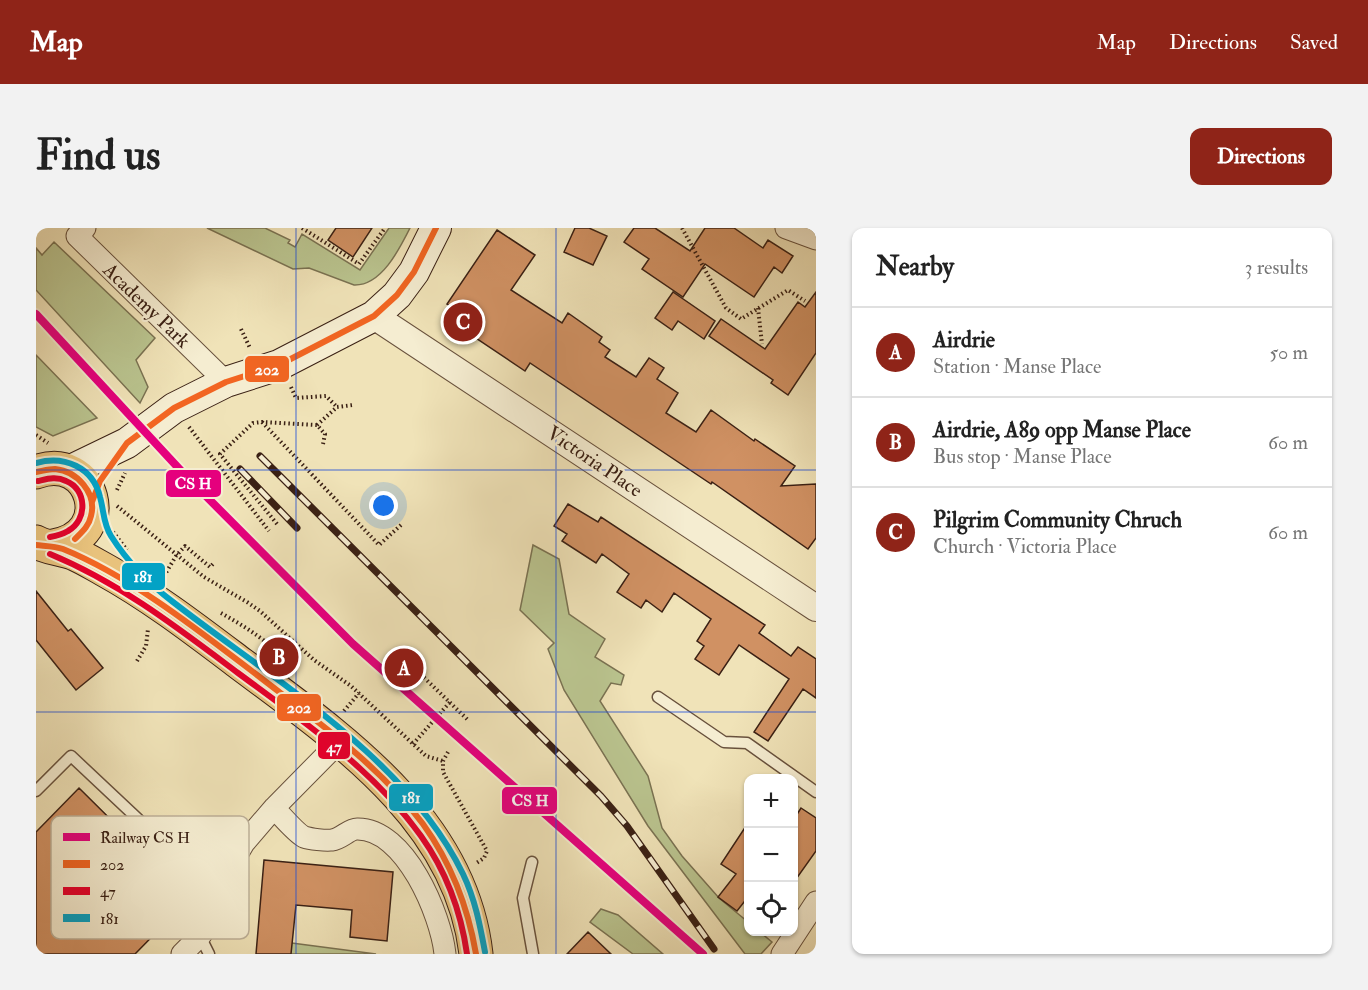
<!DOCTYPE html>
<meta charset="utf-8">
<style>
:root{--surface:#fff;--page:#f2f2f2;--text:#222;--muted:#767676;--line:#e0e0e0;--accent:#8f2418}
body{margin:0;font-family:"IM FELL Double Pica",serif;background:var(--page);color:var(--text)}
.controls{position:absolute;right:18px;bottom:18px;display:grid;overflow:hidden;border-radius:12px;box-shadow:0 2px 4px #0004}
.controls button{width:54px;height:54px;display:grid;place-items:center;padding:0;border:0;border-bottom:2px solid var(--line);background:var(--surface);color:var(--text);font:30px sans-serif}
.you{position:absolute;left:348px;top:278px;width:21px;height:21px;margin:-15px;border:4px solid #fff;border-radius:50%;background:#1a73e8;box-shadow:0 0 0 9px #1a73e833}
.badge{display:grid;place-items:center;width:39px;height:39px;border-radius:50%;background:var(--accent);color:#fff;font-size:20px;font-weight:700}
.pin{position:absolute;translate:-50% -50%;border:3px solid #fff;box-shadow:0 2px 6px #0006}
.list{margin:0;padding:0;list-style:none}
h2{display:flex;justify-content:space-between;align-items:center;height:78px;margin:0;padding:0 24px;font-size:26px}
h2 small{font-size:20px;font-weight:400;color:var(--muted)}
.list li{display:grid;grid-template-columns:39px 1fr auto;gap:18px;align-items:center;box-sizing:border-box;height:90px;padding:0 24px;border-top:2px solid var(--line)}
.list b{display:block;font-size:22px;white-space:nowrap}
.list p{margin:0;font-size:20px;white-space:nowrap;color:var(--muted)}
.list em{font-size:20px;font-style:normal;color:var(--muted)}
.icon{flex:none;width:33px;height:33px;fill:none;stroke:currentColor;stroke-width:2;stroke-linecap:round;stroke-linejoin:round}
.map{position:relative;flex:none;width:780px;height:726px;overflow:hidden;border-radius:12px}
header{display:flex;align-items:center;gap:36px;box-sizing:border-box;height:84px;padding:0 30px;background:var(--accent);color:#fff}
header strong{font-size:28px}
nav{display:flex;gap:33px;margin-inline-start:auto;font-size:21px}
.intro{display:flex;align-items:center;justify-content:space-between;box-sizing:border-box;height:144px;padding:0 36px}
h1{margin:0;font-size:42px}
.button{padding:15px 27px;border-radius:12px;background:var(--accent);color:#fff;font-size:21px;font-weight:700}
main{display:flex;gap:36px;padding:0 36px}
aside{flex:1;background:var(--surface);border-radius:12px;box-shadow:0 2px 4px #0004}
.map>svg:first-child{display:block}
.green{fill:#bac48f;stroke:#7a7252;stroke-width:1.5}
.building{fill:#d09163;stroke:#3a2014;stroke-width:1.5}
.lines{fill:none;stroke-linecap:round;stroke-linejoin:round}
.service-casing{stroke:#68513d;stroke-width:13}
.minor-casing{stroke:#68513d;stroke-width:23}
.tertiary-casing{stroke:#68513d;stroke-width:28}
.secondary-casing{stroke:#3a2014;stroke-width:32}
.primary-casing{stroke:#3a2014;stroke-width:35}
.path{stroke:#3a2014;stroke-width:4;stroke-dasharray:1.5 3;stroke-linecap:butt}
.service{stroke:#f5edd1;stroke-width:10}
.minor{stroke:#f5edd1;stroke-width:21}
.tertiary{stroke:#f5edd1;stroke-width:26}
.secondary{stroke:#f5edd1;stroke-width:30}
.primary{stroke:#e8c27c;stroke-width:33}
.rail-casing{stroke:#3a2014;stroke-width:7}
.rail{stroke:#f5edd1;stroke-width:4.5;stroke-dasharray:14;stroke-linecap:butt}
.bus-1-casing{stroke:#f5edd1;stroke-width:10}
.bus-2-casing{stroke:#f5edd1;stroke-width:10}
.bus-3-casing{stroke:#f5edd1;stroke-width:10}
.bus-1{stroke:#f26522;stroke-width:6}
.bus-2{stroke:#e4002b;stroke-width:6}
.bus-3{stroke:#03a2c5;stroke-width:6}
.rail-1-casing{stroke:#f5edd1;stroke-width:12}
.rail-1{stroke:#e5007d;stroke-width:8}
.grid{fill:none;stroke:#1d4ed8;stroke-width:1.5;stroke-opacity:0.55}
.labels{text-anchor:middle;stroke-width:4.5;stroke-linejoin:round;paint-order:stroke}
.street-label{font-size:20px;fill:#3a2014;stroke:#f5edd1}
.key{fill:#f5edd1;stroke:#bdb098;stroke-width:1.5}
.key-label{font-size:16px;fill:#3a2014}
.line-badge{stroke:#f5edd1;stroke-width:2}
.badge-label{font-size:16px;text-anchor:middle;font-weight:bold;fill:#fff}
</style>
<header>
<strong>Map</strong>
<nav><a>Map</a><a>Directions</a><a>Saved</a></nav>
</header>
<div class="intro"><h1>Find us</h1><a class="button">Directions</a></div>
<main>
<div class="map">
<svg width="780" height="726" viewBox="0 0 780 726">
<rect width="100%" height="100%" fill="#f0e3b8"/>
<filter id="stains"><feTurbulence type="fractalNoise" baseFrequency=".00333" numOctaves="4"/><feColorMatrix values="0 0 0 0 .2 0 0 0 0 .09 0 0 0 0 .02 0 0 0 .5 -.17"/></filter>
<radialGradient id="worn" r=".72"><stop offset=".6" stop-color="#630" stop-opacity="0"/><stop offset="1" stop-color="#630" stop-opacity=".3"/></radialGradient>
<path class="green" d="M171,0H229L254,12L252,15L259,19L266,6L324,42L353,0H374C363,22 345,58 318,57L273,40L257,41Z
M18,14L119,110L100,132L112,159L104,175L0,62V20L6,27Z
M0,127L61,190L17,208L0,199Z
M497,317L523,331L533,386L569,411L559,429L588,447L585,457L575,455L564,473L612,548L626,600L646,628L683,670L712,694V704H724L736,714L725,726H709L612,598L528,462L512,421L518,415L484,382Z
M565,681L582,687L627,726H597L554,694Z
M248,714L340,726H246Z"/>
<path class="building" d="M300,0H336L317,29L292,12Z
M539,0H553L571,8L557,37L528,24Z
M598,0H619L654,23L669,0H698L727,20L732,12L757,28L746,45L738,39L718,69L669,36L647,69L606,41L613,31L588,14Z
M461,2L499,27L475,62L526,95L532,85L566,109L563,114L574,122L569,129L600,149L613,130L628,140L621,151L642,165L630,185L660,204L675,182L718,213L719,211L759,238L745,258L780,256V310L772,321L676,254L675,256L494,135L489,143L410,90L417,80L411,76Z
M637,64L679,93L668,111L642,93L636,102L619,90Z
M780,64V125L752,167L735,155L737,152L673,108L685,91L729,121L762,74L769,79Z
M532,276L562,294L565,289L729,397L723,405L755,428L762,419L780,431V470L767,461L732,513L718,504L753,451L703,417L683,447L659,431L668,418L661,413L675,391L638,365L626,384L610,372L605,380L581,364L593,346L566,326L560,335L526,313L531,306L518,298Z
M0,363L32,403L35,401L67,440L40,462L0,412Z
M43,560L154,670L99,726H0V604Z
M765,580L780,590V623L758,654V591Z
M712,595V669L701,683L682,669L700,646L685,636Z
M228,632L357,644L351,713L314,709L316,682L260,677L255,726H220Z
M552,704L575,726H531Z"/>
<g class="lines">
<defs>
<path id="service" d="M622,469L688,514L711,515L780,564
M0,563L35,528L185,669
M496,634L487,670L497,726
M164,708L173,726"/>
<path id="minor" d="M49,0L41,8L190,154
M750,0L780,11
M238,580C245,587 260,605 268,609C274,611 290,613 296,612C305,611 313,601 321,601C369,600 405,687 409,726
M146,726L164,708L180,686L191,651L201,627L208,615L238,580L304,513
M746,726L780,674"/>
<path id="tertiary" d="M338,88L780,380"/>
<path id="secondary" d="M33,243L91,215L138,180L190,154L243,137L338,88L361,67L378,44L400,0"/>
<path id="primary" d="M0,244C57,222 83,308 17,318
M0,314C11,320 26,321 39,326C48,330 58,336 67,341C116,368 160,402 205,436C304,510 425,592 440,726"/>
</defs>
<use href="#service" class="service-casing"/>
<use href="#minor" class="minor-casing"/>
<use href="#tertiary" class="tertiary-casing"/>
<use href="#secondary" class="secondary-casing"/>
<use href="#primary" class="primary-casing"/>
<path class="path" d="M266,0L323,36L349,0
M646,0L690,80L705,91L752,62L769,73
M722,80L726,116
M205,101L214,120
M255,159L260,170L290,168L301,179
M226,194L343,317L365,297
M281,197L301,179L317,177
M153,199L233,303
M0,207L12,215
M81,262L89,245
M81,278L168,349L211,374L224,383L278,432L315,458L390,528L407,533
M241,296L184,226L217,195L226,194L281,197L289,206L287,216
M77,304L91,322
M128,348L140,328L149,318L174,339L179,334
M185,385C210,399 235,415 253,436
M101,433L110,418L112,401
M375,437L432,492
M308,483L323,465
M377,516L414,474
M412,524L407,533V544L451,623L448,630L439,636"/>
<use href="#service" class="service"/>
<use href="#minor" class="minor"/>
<use href="#tertiary" class="tertiary"/>
<use href="#secondary" class="secondary"/>
<use href="#primary" class="primary"/>
<defs>
<path id="rail" d="M224,228L565,568L591,598L678,721
M204,241L261,300"/>
</defs>
<use href="#rail" class="rail-casing"/>
<use href="#rail" class="rail"/>
<defs>
<path id="bus-1" d="M0,244C6,243 13,241 19,241C41,243 61,265 55,288C53,298 46,304 39,311
M56,274L64,253L91,215L138,180L190,154L243,137L338,88L361,67L378,44L400,0
M0,317C9,318 19,318 27,321C96,349 166,405 225,450C282,494 344,538 387,596C415,635 432,679 440,726"/>
<path id="bus-2" d="M2,253C11,251 20,248 30,253C51,261 52,292 32,303C27,306 20,308 14,309
M14,326C84,355 142,400 202,445C267,493 337,541 385,608C410,643 425,684 431,726"/>
<path id="bus-3" d="M0,235C28,227 57,239 64,269C68,283 67,295 75,308C91,333 113,356 137,374C236,451 371,530 427,646C439,671 444,697 449,724"/>
</defs>
<use href="#bus-1" class="bus-1-casing"/>
<use href="#bus-2" class="bus-2-casing"/>
<use href="#bus-3" class="bus-3-casing"/>
<use href="#bus-1" class="bus-1"/>
<use href="#bus-2" class="bus-2"/>
<use href="#bus-3" class="bus-3"/>
<defs>
<path id="rail-1" d="M0,86L148,246L317,416L667,726"/>
</defs>
<use href="#rail-1" class="rail-1-casing"/>
<use href="#rail-1" class="rail-1"/>
</g>
<path class="grid" d="M260,0V726M520,0V726M0,242H780M0,484H780"/>
<g class="labels">
<g class="street-label">
<text transform="translate(111 77) rotate(44)" y="7">Academy Park</text>
<text transform="translate(559 233) rotate(34)" y="7">Victoria Place</text>
</g>
</g>
<rect x="15" y="588" width="198" height="123" rx="9" class="key"/>
<rect x="27" y="605" width="27" height="8" fill="#e5007d"/>
<rect x="27" y="632" width="27" height="8" fill="#f26522"/>
<rect x="27" y="659" width="27" height="8" fill="#e4002b"/>
<rect x="27" y="686" width="27" height="8" fill="#03a2c5"/>
<g class="key-label">
<text x="64" y="615">Railway CS H</text>
<text x="64" y="642">202</text>
<text x="64" y="669">47</text>
<text x="64" y="696">181</text>
</g>
<g class="line-badge">
<rect x="208" y="127" width="46" height="28" rx="6" fill="#f26522"/>
<rect x="129" y="241" width="57" height="29" rx="6" fill="#e5007d"/>
<rect x="85" y="334" width="45" height="29" rx="6" fill="#03a2c5"/>
<rect x="240" y="465" width="46" height="29" rx="6" fill="#f26522"/>
<rect x="281" y="503" width="34" height="29" rx="6" fill="#e4002b"/>
<rect x="352" y="555" width="46" height="29" rx="6" fill="#03a2c5"/>
<rect x="465" y="558" width="57" height="29" rx="6" fill="#e5007d"/>
</g>
<g class="badge-label">
<text x="231" y="147">202</text>
<text x="157" y="261">CS H</text>
<text x="107" y="354">181</text>
<text x="263" y="485">202</text>
<text x="298" y="524">47</text>
<text x="375" y="575">181</text>
<text x="494" y="578">CS H</text>
</g>
<rect width="100%" height="100%" filter="url(#stains)"/>
<rect width="100%" height="100%" fill="url(#worn)"/>
</svg>
<div class="controls">
<button>+</button>
<button>−</button>
<button><svg class="icon" aria-label="locate" viewBox="0 0 24 24"><circle cx="12" cy="12" r="6"/><path d="M12 2v4M12 18v4M2 12h4M18 12h4"/></svg></button>
</div>
<div class="you"></div>
<div class="pin badge" style="left:368px;top:440px">A</div>
<div class="pin badge" style="left:243px;top:429px">B</div>
<div class="pin badge" style="left:427px;top:94px">C</div>
</div>
<aside>
<h2>Nearby<small>3 results</small></h2>
<ul class="list">
<li><span class="badge">A</span><div><b>Airdrie</b><p>Station · Manse Place</p></div><em>50 m</em></li>
<li><span class="badge">B</span><div><b>Airdrie, A89 opp Manse Place</b><p>Bus stop · Manse Place</p></div><em>60 m</em></li>
<li><span class="badge">C</span><div><b>Pilgrim Community Chruch</b><p>Church · Victoria Place</p></div><em>60 m</em></li>
</ul>
</aside>
</main>
